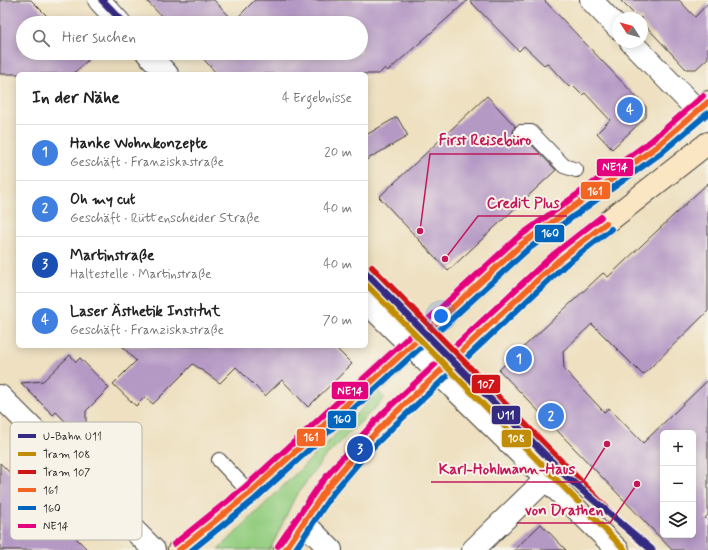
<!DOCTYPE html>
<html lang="de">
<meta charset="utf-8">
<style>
:root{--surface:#fff;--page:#f2f2f2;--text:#222;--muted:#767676;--line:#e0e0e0;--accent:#111827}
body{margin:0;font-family:Mynerve,sans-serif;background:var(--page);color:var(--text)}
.controls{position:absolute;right:12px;bottom:12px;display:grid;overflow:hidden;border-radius:6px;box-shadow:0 2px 10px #0003}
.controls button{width:36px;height:36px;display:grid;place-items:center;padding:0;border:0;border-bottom:1px solid var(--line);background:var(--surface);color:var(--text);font:20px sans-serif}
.compass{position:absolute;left:612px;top:12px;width:36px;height:36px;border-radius:50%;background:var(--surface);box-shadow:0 2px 10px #0003;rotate:306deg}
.you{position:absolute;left:441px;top:316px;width:14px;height:14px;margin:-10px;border:3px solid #fff;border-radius:50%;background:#1a73e8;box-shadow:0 0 0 6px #1a73e833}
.badge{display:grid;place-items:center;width:26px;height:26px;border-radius:50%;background:var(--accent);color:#fff;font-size:13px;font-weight:700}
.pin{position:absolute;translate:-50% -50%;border:2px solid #fff;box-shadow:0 1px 4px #0006}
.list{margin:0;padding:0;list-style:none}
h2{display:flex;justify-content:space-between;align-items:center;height:52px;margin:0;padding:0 16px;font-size:17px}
h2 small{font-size:13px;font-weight:400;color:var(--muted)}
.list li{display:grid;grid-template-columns:26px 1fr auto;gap:12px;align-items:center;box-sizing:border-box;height:56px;padding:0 16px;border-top:1px solid var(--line)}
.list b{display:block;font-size:15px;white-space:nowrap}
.list p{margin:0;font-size:13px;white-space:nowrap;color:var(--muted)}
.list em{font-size:13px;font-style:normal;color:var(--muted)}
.icon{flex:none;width:22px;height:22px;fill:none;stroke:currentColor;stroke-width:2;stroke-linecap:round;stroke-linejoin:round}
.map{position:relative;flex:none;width:708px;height:550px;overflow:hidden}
.search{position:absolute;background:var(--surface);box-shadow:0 2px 10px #0003;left:16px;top:16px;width:352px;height:44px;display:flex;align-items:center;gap:10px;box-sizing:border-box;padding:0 14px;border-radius:22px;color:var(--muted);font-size:15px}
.panel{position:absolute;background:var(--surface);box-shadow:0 2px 10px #0003;left:16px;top:72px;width:352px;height:276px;border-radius:6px}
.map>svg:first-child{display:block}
.green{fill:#94ce81;stroke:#58754e}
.building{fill:#b599c5;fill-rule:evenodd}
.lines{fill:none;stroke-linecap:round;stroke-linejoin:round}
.service-casing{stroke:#3c3935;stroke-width:16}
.minor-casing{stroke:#3c3935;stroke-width:24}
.tertiary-casing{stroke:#3c3935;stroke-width:24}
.secondary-casing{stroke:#3c3935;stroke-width:24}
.service{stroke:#fff;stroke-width:14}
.minor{stroke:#fff;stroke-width:22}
.tertiary{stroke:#fff;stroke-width:22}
.secondary{stroke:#fbe6c4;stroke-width:22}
.bus-1-casing{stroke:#f7f3e8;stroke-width:9}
.bus-2-casing{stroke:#f7f3e8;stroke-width:9}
.bus-3-casing{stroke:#f7f3e8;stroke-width:9}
.bus-1{stroke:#f26522;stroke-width:6}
.bus-2{stroke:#0065bd;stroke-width:6}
.bus-3{stroke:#e5007d;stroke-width:6}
.tram-1-casing{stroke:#f7f3e8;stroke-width:9}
.tram-2-casing{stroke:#f7f3e8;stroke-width:9}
.tram-1{stroke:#c28d06;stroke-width:6}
.tram-2{stroke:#d01519;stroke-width:6}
.metro-1-casing{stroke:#f7f3e8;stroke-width:10}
.metro-1{stroke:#342a82;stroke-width:7}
.key{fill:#f7f3e8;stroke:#b5b2ab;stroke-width:1}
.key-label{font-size:11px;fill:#1c1c1c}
.leader{fill:none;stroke:#c2185b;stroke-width:1.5}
.callout-dot{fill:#c2185b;stroke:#f7f3e8;stroke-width:1.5}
.callout-label{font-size:15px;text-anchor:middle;font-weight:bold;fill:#c2185b;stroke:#f7f3e8;stroke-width:4;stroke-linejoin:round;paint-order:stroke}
.line-badge{stroke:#f7f3e8;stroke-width:1.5}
.badge-label{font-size:11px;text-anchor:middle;font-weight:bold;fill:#fff}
</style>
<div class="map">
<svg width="708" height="550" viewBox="0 0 708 550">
<rect width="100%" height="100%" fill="#f7f3e8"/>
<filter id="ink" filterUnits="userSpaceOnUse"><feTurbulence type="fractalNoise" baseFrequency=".025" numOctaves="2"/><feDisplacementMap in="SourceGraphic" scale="8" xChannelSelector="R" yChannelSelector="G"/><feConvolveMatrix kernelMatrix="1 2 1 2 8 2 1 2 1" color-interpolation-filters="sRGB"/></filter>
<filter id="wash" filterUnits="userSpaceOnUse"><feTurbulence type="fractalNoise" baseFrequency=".012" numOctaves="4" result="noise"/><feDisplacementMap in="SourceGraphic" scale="16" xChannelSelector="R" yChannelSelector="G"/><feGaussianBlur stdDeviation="0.9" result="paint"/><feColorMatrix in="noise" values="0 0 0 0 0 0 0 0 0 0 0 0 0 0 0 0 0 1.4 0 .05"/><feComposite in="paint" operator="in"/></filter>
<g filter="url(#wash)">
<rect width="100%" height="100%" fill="#eee0c0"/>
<path class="green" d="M379,392L385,398L324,458L295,497L270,550H218Z"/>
<g id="blocks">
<path class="building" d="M0,0H31L54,23H23V53H83L89,59L73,74H0Z
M146,0H214L234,21L255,0H468L388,71L385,68L379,74H217L198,53H361V23H168Z
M469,0H544L646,107V117L612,149L597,133L610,120L585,93L582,95L572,85L569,87L547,63L544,65L524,46L519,51Z
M620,0H679L695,17L708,3V58L696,69H686L642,22V18H638Z
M487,96L515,126L513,132L514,137L517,140H527L556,170L448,271L379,197Z
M397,117L408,136L366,160V135Z
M708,183V311L643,375L592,324L563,351L564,369L604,412L609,408L643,443L708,380V515L705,518L708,520V550H672L499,370L603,273L608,277ZM663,433H693V535H663Z
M122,346H334L352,364L308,407L282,380L265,396L236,367L220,383L193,364L153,404L145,397L136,406L113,384L136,361Z
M70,355L76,362L80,358L109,388L86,411V425L70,426L56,412L53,415L21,383L43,381Z
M0,463L88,550H0Z
M541,524L566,550H514Z"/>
</g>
</g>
<g filter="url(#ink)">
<use href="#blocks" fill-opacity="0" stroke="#3c3935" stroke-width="1"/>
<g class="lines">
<defs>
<path id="service" d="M521,132H531L564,166L576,170
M219,460L250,493"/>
<path id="minor" d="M591,0L618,28
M631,42L698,111
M0,396L154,550
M304,523L331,550
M473,550L545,480"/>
<path id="tertiary" d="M99,0L120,23
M147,53L167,74
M366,302L618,550"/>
<path id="secondary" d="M179,550L250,493L522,244L656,147L708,102
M285,550L327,488L360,449L389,419L559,260L708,143"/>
</defs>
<use href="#service" class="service-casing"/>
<use href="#minor" class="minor-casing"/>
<use href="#tertiary" class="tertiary-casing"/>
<use href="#secondary" class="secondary-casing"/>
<use href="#service" class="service"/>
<use href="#minor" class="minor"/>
<use href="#tertiary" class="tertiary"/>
<use href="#secondary" class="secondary"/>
<defs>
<path id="bus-1" d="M179,550L250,493L522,244L656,147L708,102
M285,550L327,488L360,449L389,419L559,260L606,223"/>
<path id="bus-2" d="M192,550L255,499L527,250L661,153L708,113
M295,550L333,493L366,454L395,425L564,266L611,229"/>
<path id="bus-3" d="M174,544L245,487L517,238L651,141L703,96
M278,546L321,483L354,444L383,413L554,254L601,217"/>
</defs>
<use href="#bus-1" class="bus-1-casing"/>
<use href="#bus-2" class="bus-2-casing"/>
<use href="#bus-3" class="bus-3-casing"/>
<use href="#bus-1" class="bus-1"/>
<use href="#bus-2" class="bus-2"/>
<use href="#bus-3" class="bus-3"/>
<defs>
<path id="tram-1" d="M366,284L625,550"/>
<path id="tram-2" d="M372,267L642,544"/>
</defs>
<use href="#tram-1" class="tram-1-casing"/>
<use href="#tram-2" class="tram-2-casing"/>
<use href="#tram-1" class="tram-1"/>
<use href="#tram-2" class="tram-2"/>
<defs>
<path id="metro-1" d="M102,0L124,23
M366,273L568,478L652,550"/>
</defs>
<use href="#metro-1" class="metro-1-casing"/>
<use href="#metro-1" class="metro-1"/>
</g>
</g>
<rect x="10" y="422" width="132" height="118" rx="6" class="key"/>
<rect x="18" y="434" width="18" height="4" fill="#342a82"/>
<rect x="18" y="452" width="18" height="4" fill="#c28d06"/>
<rect x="18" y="470" width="18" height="4" fill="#d01519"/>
<rect x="18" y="488" width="18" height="4" fill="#f26522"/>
<rect x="18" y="506" width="18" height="4" fill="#0065bd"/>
<rect x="18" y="524" width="18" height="4" fill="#e5007d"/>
<g class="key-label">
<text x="43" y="440">U-Bahn U11</text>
<text x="43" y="458">Tram 108</text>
<text x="43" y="476">Tram 107</text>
<text x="43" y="494">161</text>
<text x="43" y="512">160</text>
<text x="43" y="530">NE14</text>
</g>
<path class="leader" d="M420 231L430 154H539M445 259L478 216H567M607 444L583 482H431M637 484L610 523H517"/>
<g class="callout-dot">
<circle cx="420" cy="231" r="4"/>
<circle cx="445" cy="259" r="4"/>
<circle cx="607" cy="444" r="4"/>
<circle cx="637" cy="484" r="4"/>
</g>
<g class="callout-label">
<text x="485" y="145">First Reisebüro</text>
<text x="523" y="208">Credit Plus</text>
<text x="507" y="474">Karl-Hohlmann-Haus</text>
<text x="564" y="515">von Drathen</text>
</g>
<g class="line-badge">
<rect x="596" y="158" width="38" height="19" rx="4" fill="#e5007d"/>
<rect x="580" y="181" width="31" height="19" rx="4" fill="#f26522"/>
<rect x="534" y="224" width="31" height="19" rx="4" fill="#0065bd"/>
<rect x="471" y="374" width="30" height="20" rx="4" fill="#d01519"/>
<rect x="331" y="381" width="38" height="19" rx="4" fill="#e5007d"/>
<rect x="491" y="405" width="30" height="20" rx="4" fill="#342a82"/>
<rect x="327" y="410" width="30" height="19" rx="4" fill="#0065bd"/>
<rect x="296" y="428" width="30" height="19" rx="4" fill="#f26522"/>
<rect x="501" y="429" width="31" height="19" rx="4" fill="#c28d06"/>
</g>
<g class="badge-label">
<text x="615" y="171">NE14</text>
<text x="595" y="195">161</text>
<text x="550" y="237">160</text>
<text x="486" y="388">107</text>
<text x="350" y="395">NE14</text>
<text x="506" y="419">U11</text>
<text x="342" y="423">160</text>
<text x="311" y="441">161</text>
<text x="516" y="442">108</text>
</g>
</svg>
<div class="controls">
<button>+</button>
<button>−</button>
<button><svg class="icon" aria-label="layers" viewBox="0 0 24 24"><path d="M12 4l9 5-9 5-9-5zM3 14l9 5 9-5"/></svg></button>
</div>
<svg class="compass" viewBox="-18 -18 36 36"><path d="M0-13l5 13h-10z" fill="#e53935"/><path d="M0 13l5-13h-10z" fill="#767676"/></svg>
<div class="you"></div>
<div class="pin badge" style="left:519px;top:359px;background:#3f7fe0">1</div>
<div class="pin badge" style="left:551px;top:416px;background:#3f7fe0">2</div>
<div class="pin badge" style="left:360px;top:449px;background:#1a4fb4">3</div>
<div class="pin badge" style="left:630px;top:110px;background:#3f7fe0">4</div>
<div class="search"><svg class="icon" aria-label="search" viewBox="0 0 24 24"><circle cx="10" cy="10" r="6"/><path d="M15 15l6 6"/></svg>Hier suchen</div>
<section class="panel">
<h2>In der Nähe<small>4 Ergebnisse</small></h2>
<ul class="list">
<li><span class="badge" style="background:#3f7fe0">1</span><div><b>Hanke Wohnkonzepte</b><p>Geschäft · Franziskastraße</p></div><em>20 m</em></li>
<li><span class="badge" style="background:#3f7fe0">2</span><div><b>Oh my cut</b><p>Geschäft · Rüttenscheider Straße</p></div><em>40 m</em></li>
<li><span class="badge" style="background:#1a4fb4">3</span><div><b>Martinstraße</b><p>Haltestelle · Martinstraße</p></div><em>40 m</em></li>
<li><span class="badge" style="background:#3f7fe0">4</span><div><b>Laser Ästhetik Institut</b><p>Geschäft · Franziskastraße</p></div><em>70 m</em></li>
</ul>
</section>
</div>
